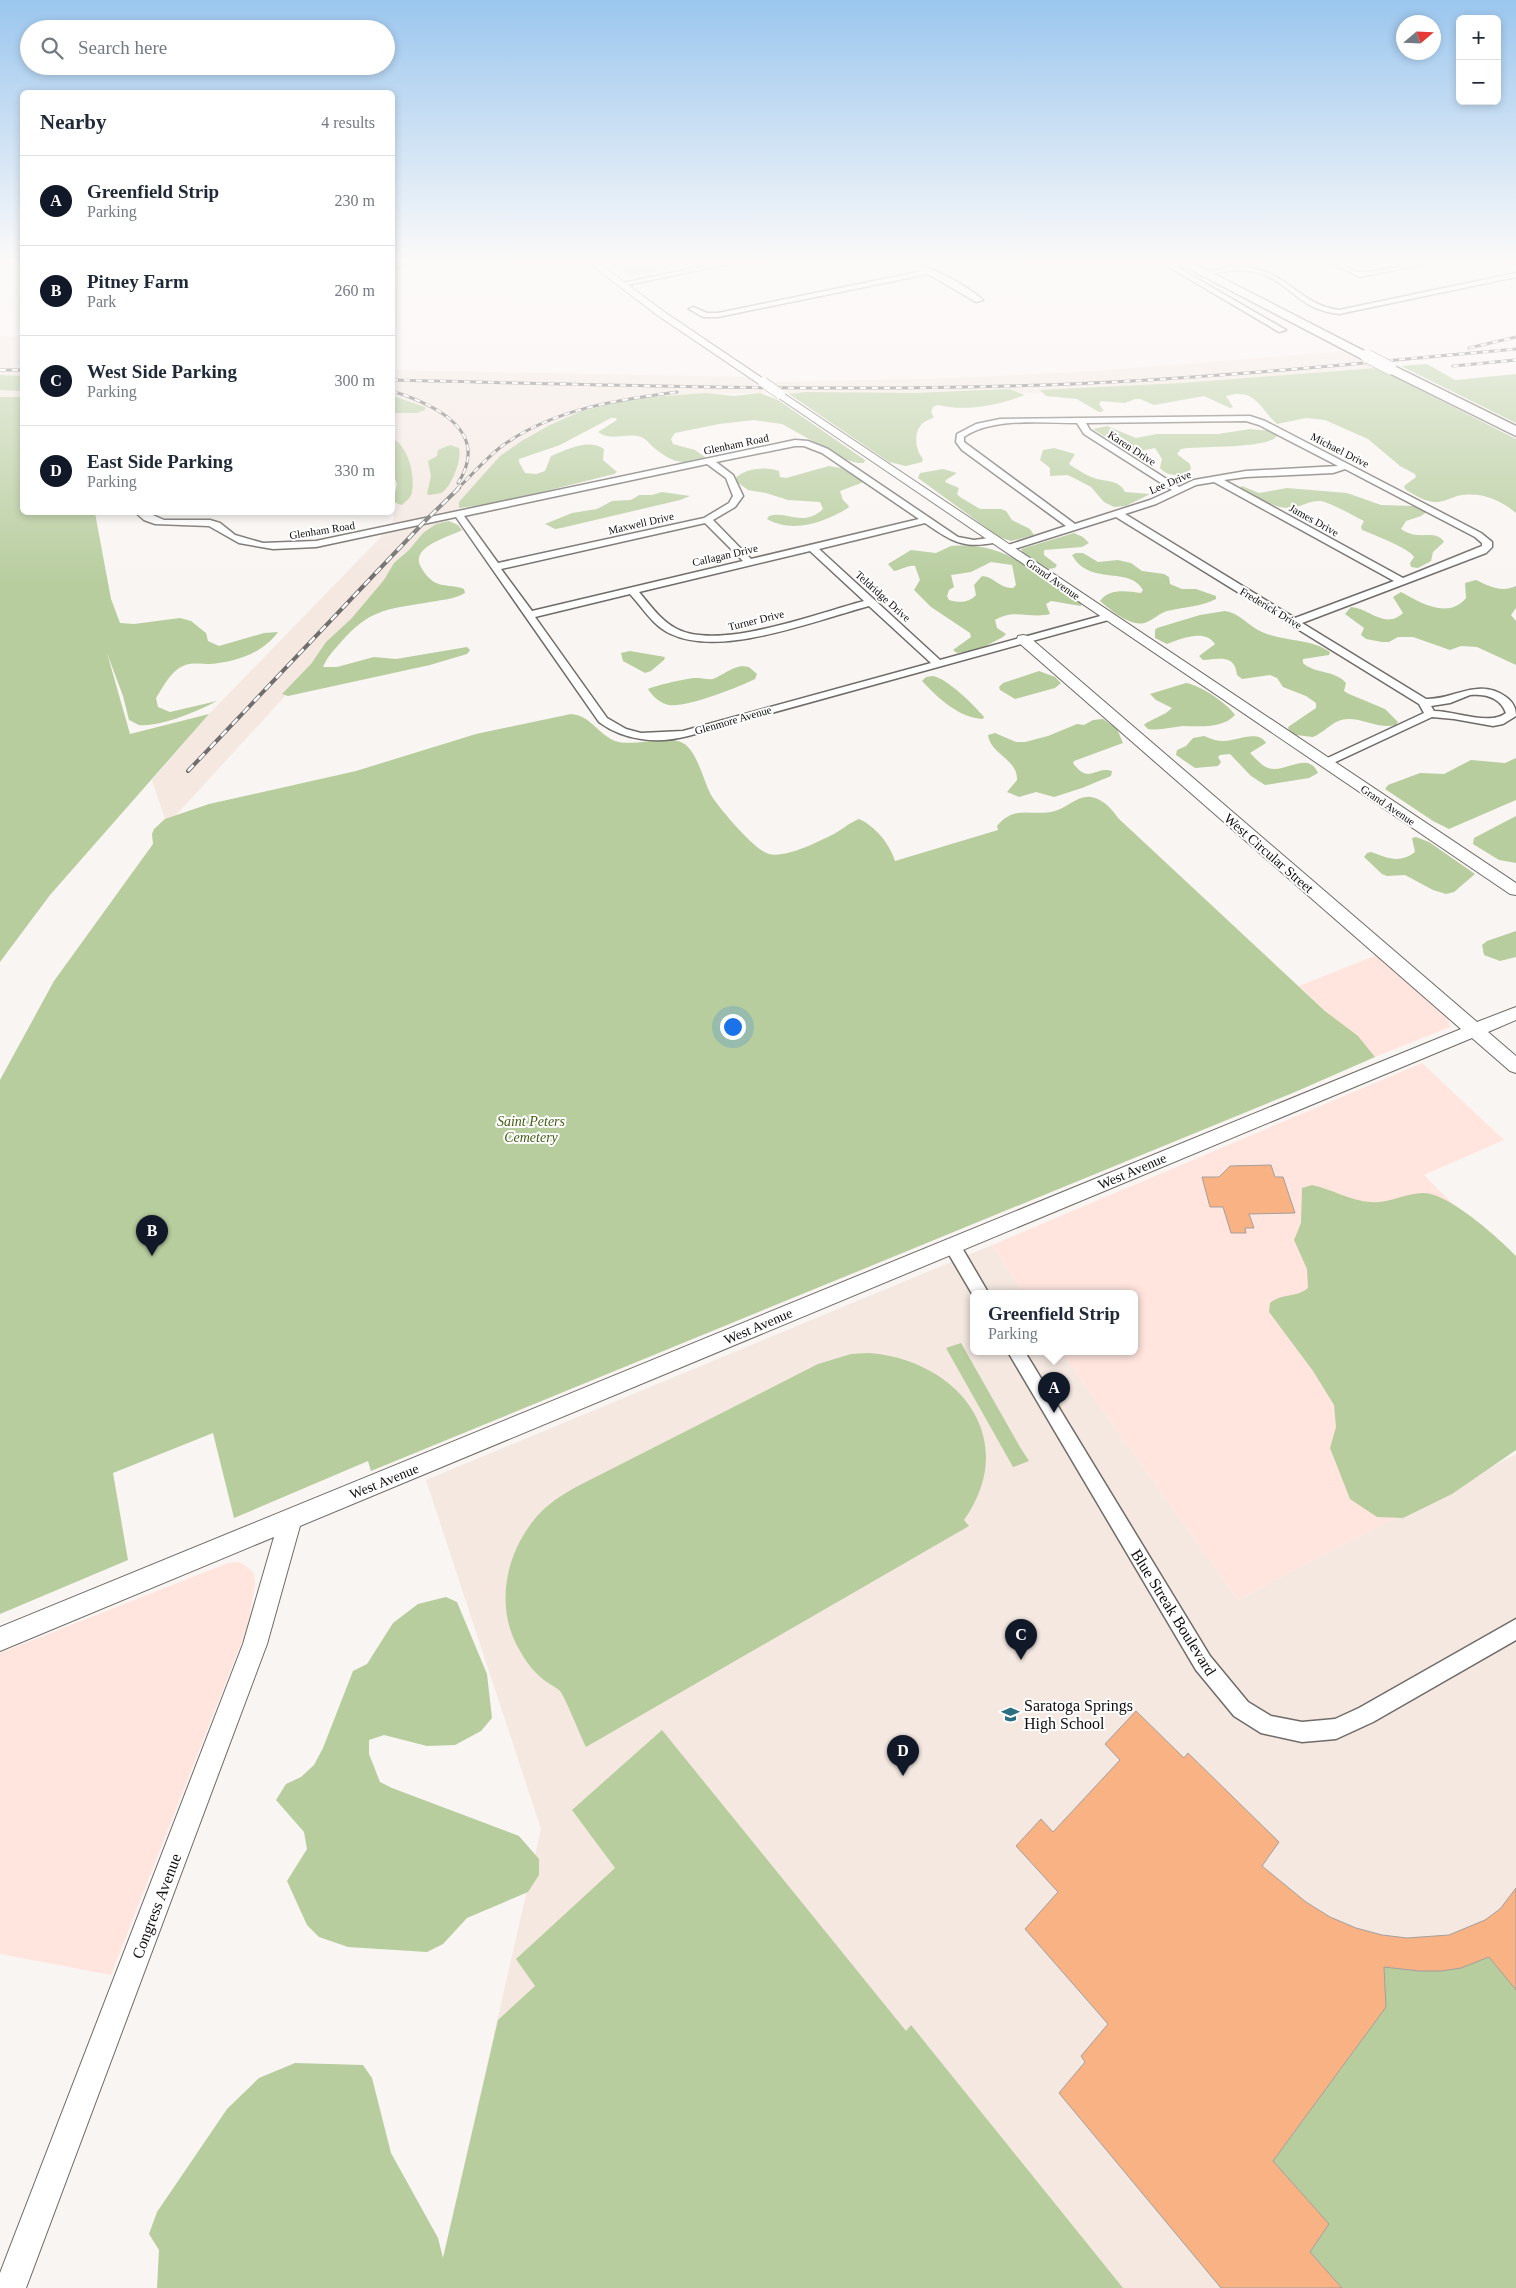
<!DOCTYPE html>
<meta charset="utf-8">
<style>
:root{--surface:#fff;--page:#f2f2f3;--text:#1f2937;--muted:#747a83;--line:#e0e1e3;--accent:#111827}
body{margin:0;font-family:"Times New Roman",serif;background:var(--page);color:var(--text)}
.controls{position:absolute;right:15px;top:15px;display:grid;overflow:hidden;border-radius:8px;box-shadow:0 2px 8px #0003}
.controls button{width:45px;height:45px;display:grid;place-items:center;padding:0;border:0;border-bottom:1px solid var(--line);background:var(--surface);color:var(--text);font:25px sans-serif}
.compass{position:absolute;left:1396px;top:15px;width:45px;height:45px;border-radius:50%;background:var(--surface);box-shadow:0 2px 8px #0003;rotate:71deg}
.you{position:absolute;left:732px;top:1026px;width:18px;height:18px;margin:-12px;border:4px solid #fff;border-radius:50%;background:#1a73e8;box-shadow:0 0 0 8px #1a73e833}
.badge{display:grid;place-items:center;width:32px;height:32px;border-radius:50%;background:var(--accent);color:#fff;font-size:16px;font-weight:700}
.pin{position:absolute;translate:-50% -41px;filter:drop-shadow(0 1px 2px #0008)}
.pin::after{content:'';position:absolute;top:26px;width:18px;height:15px;background:inherit;clip-path:polygon(0 0,100% 0,50% 100%)}
.popup{position:absolute;left:970px;top:1290px;width:168px;height:65px;box-sizing:border-box;display:grid;place-content:center;border-radius:8px;background:var(--surface);filter:drop-shadow(0 1px 4px #0005);font-size:16px;white-space:nowrap;color:var(--muted)}
.popup b{font-size:19px;color:var(--text)}
.popup::after{content:'';position:absolute;left:50%;top:100%;margin-left:-10px;border:10px solid transparent;border-top-color:var(--surface)}
.list{margin:0;padding:0;list-style:none}
h2{display:flex;justify-content:space-between;align-items:center;height:65px;margin:0;padding:0 20px;font-size:21px}
h2 small{font-size:16px;font-weight:400;color:var(--muted)}
.list li{display:grid;grid-template-columns:32px 1fr auto;gap:15px;align-items:center;box-sizing:border-box;height:90px;padding:0 20px;border-top:1px solid var(--line)}
.list b{display:block;font-size:19px;white-space:nowrap}
.list p{margin:0;font-size:16px;white-space:nowrap;color:var(--muted)}
.list em{font-size:16px;font-style:normal;color:var(--muted)}
.icon{flex:none;width:28px;height:28px;fill:none;stroke:currentColor;stroke-width:2;stroke-linecap:round;stroke-linejoin:round}
.map{position:relative;flex:none;width:1516px;height:2288px;overflow:hidden}
.search{position:absolute;background:var(--surface);box-shadow:0 2px 8px #0003;left:20px;top:20px;width:375px;height:55px;display:flex;align-items:center;gap:12px;box-sizing:border-box;padding:0 18px;border-radius:28px;color:var(--muted);font-size:19px}
.panel{position:absolute;background:var(--surface);box-shadow:0 2px 8px #0003;left:20px;top:90px;width:375px;height:425px;border-radius:8px}
.map>svg:first-child{display:block}
.commercial{fill:#ffe5de}
.built{fill:#f4e8e1}
.green{fill:#b7cd9e;fill-rule:evenodd}
.lines{fill:none;stroke-linecap:round;stroke-linejoin:round}
.stream{stroke:#c9e2f8;stroke-width:2.5}
.building{fill:#f8b284;stroke:#a39f9c}
.minor-casing{stroke:#6f6b68;stroke-width:3}
.tertiary-casing{stroke:#6f6b68;stroke-width:2}
.trunk-casing{stroke:#6f6b68;stroke-width:3}
.minor{fill:#fff;fill-rule:evenodd}
.tertiary{fill:#fff;fill-rule:evenodd}
.trunk{fill:#fff;fill-rule:evenodd}
.rail-far1-casing{stroke:#706e6c;stroke-width:3}
.rail-casing{stroke:#706e6c;stroke-width:4}
.rail-far1{stroke:#fff;stroke-width:2;stroke-dasharray:6;stroke-linecap:butt}
.rail{stroke:#fff;stroke-width:2.5;stroke-dasharray:8;stroke-linecap:butt}
.tertiary-bridge-casing{stroke:#6f6b68;stroke-width:11;stroke-linecap:butt}
.trunk-bridge-casing{stroke:#6f6b68;stroke-width:14;stroke-linecap:butt}
.tertiary-bridge{stroke:#fff;stroke-width:10}
.trunk-bridge{stroke:#fff;stroke-width:13}
.labels{text-anchor:middle;stroke-width:4;stroke-linejoin:round;paint-order:stroke}
.far-street-label{font-size:11px;fill:#0f0e0d;stroke:#fff}
.street-label{font-size:14px;fill:#0f0e0d;stroke:#fff}
.park-label{font-size:14px;font-style:italic;fill:#425e13;stroke:#fff}
.near-street-label{font-size:16px;fill:#0f0e0d;stroke:#fff}
.near-poi-label{font-size:16px;fill:#0f0e0d;stroke:#fff;text-anchor:start}
</style>
<div class="map">
<svg width="1516" height="2288" viewBox="0 0 1516 2288">
<rect width="100%" height="100%" fill="#f9f5f2"/>
<path class="commercial" d="M1377,955L1448,1016L1450,1027L1375,1057L1299,986Z
M1422,1063L1504,1140L1424,1175L1492,1243L1482,1472L1238,1600L1061,1352H1134V1294H1024L992,1245Z
M239,1562L250,1569L254,1574L255,1584L248,1626L111,1975L0,1954V1653L228,1563Z"/>
<path class="built" d="M0,336L22,337V405H0Z
M1347,351L1386,371L1156,391L792,396L772,382L955,378L1093,371Z
M393,370L748,377L772,393L705,394L556,423L525,438L426,542L167,825L152,780L209,714L378,540L392,523L403,481L393,462Z
M992,1245L1024,1294H974V1352H1061L1238,1600L1516,1454V2288H436L541,1829L426,1480Z"/>
<path class="green" d="M605,263H704L628,277Z
M1427,364L1455,380L1516,374V423L1401,366Z
M1377,368L1516,439V513C1499,499 1480,491 1457,496C1451,498 1445,501 1438,502C1427,503 1414,495 1405,489L1404,486L1416,477L1415,474L1400,466L1368,439L1325,420L1306,418L1277,424C1260,409 1256,387 1226,396L1233,407L1230,408L1204,396L1154,405L1140,399H1135L1125,403L1101,401L1099,404L1104,411L1099,412L1077,399L1046,396L1040,390L1182,383Z
M0,375L22,376V391L0,390Z
M1009,389L1025,395C997,405 968,412 938,405L933,407L931,412L934,417C930,420 926,420 923,423C913,431 915,450 923,459L922,462L906,466L889,462L789,394L806,392L915,393Z
M706,393L734,396L760,393L778,400L865,460L864,463H858L847,460L782,424L754,420L719,424L675,433L671,439L673,444L695,450L705,457L704,460C681,465 671,462 653,447C649,443 646,439 641,437C626,432 612,442 598,432L617,420L616,418H611L560,445L519,459V462L525,473L536,474L545,471L551,456C566,450 589,438 604,449L603,460L617,472L614,474L498,503L459,508V502L500,456L523,440L550,425L582,411L636,398Z
M393,396L425,407V410L416,413H393Z
M0,397H22V512L95,513L111,599L120,623L134,624L180,618L191,621L206,633L208,641L219,646L264,633L278,632C263,653 236,662 210,664C202,664 190,662 183,666C171,671 163,687 156,698L158,707L170,712L217,701C198,711 161,727 139,725C136,724 132,721 129,720L123,696L107,653L130,734L209,714L50,895L0,962Z
M1107,426L1136,438L1157,434H1218L1250,429L1270,431L1277,436C1269,449 1199,446 1181,449L1177,454L1190,464L1191,469C1183,477 1167,477 1160,468L1162,459L1155,448L1140,451H1127L1093,429Z
M392,438C409,447 415,475 412,492C411,498 406,501 402,505L393,502L397,484L393,474Z
M450,445L459,448C462,459 452,487 441,493C438,494 433,494 429,495L427,494L431,476L428,461L437,456L438,450Z
M1054,448L1075,454L1069,464C1077,469 1085,475 1094,478C1105,482 1119,479 1125,492L1150,494L1126,506L1114,507L1104,502L1091,487L1072,477L1067,475L1050,476V468L1040,460L1043,450Z
M829,466L841,468L864,482L840,491L843,500L849,506L848,508C825,522 793,534 767,519L769,516C788,510 803,528 823,509L820,502L788,500L766,493L748,490L734,480C742,468 767,466 779,471L780,477L786,478Z
M943,469L957,473L946,480L945,482L959,488L957,494L960,497L980,509H1001L1006,511L1012,520L1030,529L1034,535L1011,541L999,537L918,478L920,473Z
M1242,486L1259,493L1287,488L1347,493L1381,505L1414,506L1427,509V512L1421,516L1406,521L1401,529C1419,542 1435,528 1444,542L1433,552L1431,561L1418,568L1411,567L1410,563L1414,557C1411,549 1372,534 1362,530L1361,527L1364,521C1354,516 1331,503 1321,501C1310,500 1301,507 1290,508C1277,509 1251,496 1240,488Z
M662,492L690,496L680,500L561,528L555,529L545,524L572,513L597,509L612,501L631,500L639,495H652Z
M449,521L458,525L462,530C449,537 409,547 421,567C424,573 428,578 434,582C443,587 455,585 464,589L465,593C454,600 438,600 425,603C385,609 368,611 341,642C334,650 327,657 323,667H337L374,657L396,659L467,647L470,650L467,654L430,665L288,696L282,694L311,664L326,642L351,619L384,580L394,563L409,550L423,533L436,524Z
M1074,533L1083,537L1089,543L1082,547L1044,550V555L1057,565L1055,568L1048,569L1023,553L1021,549Z
M951,546C1009,541 1036,575 1081,602V606L1051,601L1046,604L1050,614C1030,619 1014,608 995,620L997,628L1006,634L1003,637L978,650L957,653L953,650L971,637L970,633L931,607L914,590L920,580L915,566C907,565 902,570 894,571L888,564L911,550L936,553ZM991,562L1012,565L1016,585L1013,588C1000,589 995,577 982,576L974,585L976,595C969,603 958,603 949,600L947,596L949,590L954,587L951,575L971,572Z
M1076,553H1083L1098,562L1118,560L1131,563L1142,571L1164,574L1169,577L1170,584L1182,589H1196L1216,596V599C1200,607 1184,607 1167,611C1160,613 1154,619 1147,622C1132,629 1111,610 1100,601C1109,588 1127,591 1141,593L1143,590C1129,565 1090,587 1072,555Z
M1476,580C1489,586 1501,593 1516,586V608L1511,615L1516,621V665L1477,647L1461,646L1450,650L1413,637H1398L1389,642H1382L1366,639L1361,635L1364,628L1345,614L1351,607C1369,608 1385,630 1403,613L1393,597L1401,592C1419,602 1448,620 1466,598L1465,583Z
M1225,611C1240,613 1248,626 1262,632C1284,642 1310,638 1330,652L1329,655L1303,659V663C1315,674 1335,670 1346,683L1344,691L1349,694L1385,709L1398,722L1396,725C1377,730 1359,715 1341,720C1331,723 1323,733 1313,737L1296,735L1289,731L1288,727L1316,708V703L1306,696L1283,687L1277,678L1270,675L1242,679L1237,675C1235,654 1219,659 1203,660L1199,656L1215,644C1205,628 1180,639 1167,644L1155,638V630L1157,628L1200,615Z
M630,651L665,657L664,660L651,671L645,673L623,661L621,653Z
M742,666L749,667L757,674L755,679C739,687 686,708 669,705C661,704 652,696 648,689C653,686 691,677 698,678C703,678 708,680 713,679C723,675 730,668 742,666Z
M1039,671L1055,677L1061,683L1055,688L1015,699L1000,690L999,687L1003,683Z
M933,676C948,679 974,705 984,717L983,719C959,718 938,698 922,681L926,677Z
M1186,683C1200,685 1227,703 1235,715C1222,729 1200,726 1183,726C1171,727 1160,731 1148,729L1144,725L1146,723L1166,713L1172,708L1156,700L1150,694Z
M571,714C590,715 598,734 615,741C635,748 670,732 686,745C699,757 703,780 711,795C719,808 755,851 769,854C786,858 815,843 830,836C841,831 848,823 859,819C875,826 890,844 895,861L998,830L997,826C1015,804 1031,817 1055,811C1067,808 1078,795 1091,797C1103,799 1111,808 1118,818L1325,1011L1358,1036L1375,1057L1295,1092L371,1471L368,1461L234,1518L213,1433L113,1473L128,1560L0,1614V1080L54,981L153,844L152,834L154,829L165,819L209,804L356,771L476,734Z
M1103,719L1117,729L1123,743L1074,761L1073,763C1089,785 1095,766 1112,771L1111,776L1082,788L1054,797L1036,792L1019,797L1007,792L1017,780C1018,759 991,755 988,735L995,733L1016,742H1025L1048,736L1077,724L1084,725L1093,720Z
M1204,736C1211,739 1217,741 1224,741C1236,741 1258,729 1266,743L1250,753C1255,758 1262,766 1268,768C1285,774 1308,750 1318,773L1309,778L1265,785L1251,776L1230,754L1220,755L1218,757L1221,762L1218,766L1195,768L1176,755L1177,750L1186,746L1193,738Z
M1516,758V800L1449,829L1433,821L1385,789L1388,785L1420,773L1444,774L1471,760L1505,763Z
M1516,816V863L1499,860L1473,844L1474,838Z
M1416,837L1429,842L1475,874L1454,892L1446,894L1433,890L1405,875L1387,876L1382,874L1364,857L1367,853L1371,852C1388,858 1399,864 1415,852L1412,838Z
M1516,931V957L1500,961L1484,955L1482,945L1487,941Z
M1312,1185C1331,1189 1351,1201 1371,1202C1389,1204 1405,1193 1423,1193C1447,1192 1499,1238 1516,1256V1450L1452,1494L1403,1518L1377,1517L1350,1499L1330,1448L1336,1427L1334,1405L1313,1371L1269,1312L1270,1303C1282,1293 1296,1298 1308,1288L1307,1269L1294,1240L1301,1223L1302,1188Z
M961,1343L1020,1447L1029,1461L1013,1467L946,1348Z
M868,1353C957,1359 1022,1438 964,1520L969,1526L586,1747C580,1735 566,1699 560,1691C556,1687 549,1684 544,1680C534,1672 526,1662 520,1651C492,1605 507,1544 545,1508C554,1500 565,1493 576,1487L818,1364L851,1354Z
M446,1597L457,1602L487,1674L492,1718L481,1731L455,1745L427,1746L384,1735L369,1740V1754L380,1782L392,1788L519,1836L539,1859V1875L528,1892L467,1918L443,1944L427,1952L348,1947L319,1937L307,1925L287,1881L307,1849L304,1832L276,1800L286,1784L301,1777L314,1765L323,1748L353,1671L367,1664L393,1623L418,1604Z
M662,1730L906,2031L911,2025L1123,2288H157L159,2250L149,2234L157,2212L227,2109L259,2078L295,2063L363,2065L372,2078L391,2153L438,2238L443,2258L498,2020L535,1986L516,1959L615,1868L572,1810Z
M1498,1953L1491,1959L1516,1990V2288H1342L1310,2252L1329,2224L1273,2161L1386,2007L1384,1966C1425,1975 1461,1971 1498,1953Z"/>
<g class="lines">
<path class="stream" d="M18,363L22,359"/>
</g>
<path class="building" d="M1271,1165L1275,1177H1283L1295,1213L1249,1214L1254,1228H1245L1246,1233H1231L1223,1207H1210L1202,1177H1219L1230,1166Z
M1136,1711L1184,1758L1188,1753L1279,1842L1262,1866L1306,1902L1330,1917L1356,1928L1382,1935L1407,1938L1449,1935L1485,1920L1500,1909L1516,1888V1990L1489,1957L1461,1968L1441,1971H1419L1384,1967L1386,2007L1273,2161L1329,2224L1310,2252L1342,2288H1221L1059,2093L1085,2062L1081,2056L1108,2024L1025,1929L1058,1892L1016,1846L1041,1819L1053,1832L1120,1760L1105,1744Z"/>
<g class="lines">
<defs>
<path id="minor" d="M414,263L392,268V264Z
M719,263H733L622,286L618,284Z
M909,263C927,263 969,287 983,300L976,302L928,274L718,317H703L689,309L693,307L707,313H718L922,271Z
M1162,263H1170L1286,330L1279,332Z
M1330,263C1342,263 1352,273 1363,272C1385,272 1406,263 1428,263L1360,277Z
M1232,267C1287,265 1294,304 1339,310L1516,273V277L1339,314C1298,309 1293,285 1260,273C1242,267 1221,272 1202,275L1198,273Z
M1250,416L1265,421L1481,533L1492,542V547L1486,553L1302,623L1426,699C1454,700 1478,677 1506,697C1513,702 1516,708 1516,716L1503,724L1493,726L1454,719L1432,717L1329,765H1321L1319,763L1321,761L1424,713L1419,704L1116,517L1011,550H1005V546L1066,526L962,450L956,442L957,434L976,424L1000,419ZM1246,421L1259,425L1338,466L1246,471L1194,480L1179,487L1090,430L1086,423ZM1077,423L1084,434L1172,490L1150,500L1075,524L964,442V437C992,417 1044,423 1077,423ZM1345,469L1475,537L1482,543V546L1403,578L1224,480L1246,477L1333,473ZM1214,482L1394,581L1295,618L1125,514L1156,504L1196,485ZM1470,695C1485,694 1500,697 1506,713C1490,726 1455,711 1434,711L1431,706L1450,703Z
M795,440L808,441L828,449L958,537L974,540L996,537L1001,540C997,543 992,543 986,544C959,548 946,537 925,523L819,549L940,660L1104,615H1112L1113,617L1112,619L688,736C657,744 625,741 599,722L456,517L316,547L273,549L239,543L209,526L155,524L144,520L135,512H146L164,520H210L220,523L235,535L263,543L316,541ZM795,446H804L822,453L919,519L751,559L713,520L735,507L743,496L733,475L716,462ZM707,464L726,478L733,496L729,503L704,518L498,563L464,516ZM705,523L743,561L532,611L501,569ZM810,551L864,601C818,613 720,651 677,629C661,621 650,605 639,592ZM630,594C643,608 653,626 671,634C721,658 817,620 869,606L931,663L683,731L641,733L626,729L607,718L535,617Z
M952,1240L958,1241L989,1294H974V1297L944,1246L946,1241Z
M1008,1352H1025L1210,1656L1248,1702L1271,1716L1302,1722L1335,1719L1359,1708L1516,1619V1640L1373,1722L1336,1739L1302,1742L1261,1733L1234,1716L1196,1670Z"/>
<path id="tertiary" d="M589,263H599L663,311L768,382L767,384H759L657,315Z
M780,391L1516,883V895L1510,894L776,396V392Z
M1023,635L1028,636L1477,1022L1516,1007V1020L1488,1032L1516,1056V1073L1510,1071L1472,1038L300,1526L267,1644L26,2288H0V2273L243,1644L274,1537L0,1651V1627L1461,1029L1018,642L1017,639L1018,636Z"/>
<path id="trunk" d="M1178,263H1193L1374,356L1372,359H1362Z
M1390,364L1516,426V436L1385,371L1383,368L1385,365Z"/>
</defs>
<use href="#minor" class="minor-casing"/>
<use href="#tertiary" class="tertiary-casing"/>
<use href="#trunk" class="trunk-casing"/>
<use href="#minor" class="minor"/>
<use href="#tertiary" class="tertiary"/>
<use href="#trunk" class="trunk"/>
<defs>
<path id="rail-far1" d="M1469,348L1516,337
M1453,366L1516,360
M0,370H22
M392,380C618,385 844,393 1071,384C1219,378 1368,362 1516,349
M392,391C433,404 492,430 458,483
M457,489C472,475 486,458 502,446C553,409 617,400 677,392"/>
<path id="rail" d="M188,771L426,520L459,488"/>
</defs>
<use href="#rail-far1" class="rail-far1-casing"/>
<use href="#rail" class="rail-casing"/>
<use href="#rail-far1" class="rail-far1"/>
<use href="#rail" class="rail"/>
<defs>
<path id="tertiary-bridge" d="M763,382L780,394"/>
<path id="trunk-bridge" d="M1367,356L1390,368"/>
</defs>
<use href="#tertiary-bridge" class="tertiary-bridge-casing"/>
<use href="#trunk-bridge" class="trunk-bridge-casing"/>
<use href="#tertiary-bridge" class="tertiary-bridge"/>
<use href="#trunk-bridge" class="trunk-bridge"/>
</g>
<linearGradient id="sky" x2="0" y2="1"><stop stop-color="#9bc6ee"/><stop offset="0.45" stop-color="#fcfaf9"/><stop offset="1" stop-color="#fcfaf9" stop-opacity="0"/></linearGradient>
<rect width="1516" height="583" fill="url(#sky)"/>
<defs>
<symbol id="school-bare" viewBox="-9 -9 18 18"><path d="M0-5L7-2L0 1L-7-2ZM-4 1L0 2.5L4 1V4Q0 6-4 4Z" fill="#2c6f81" stroke="#fff" stroke-width="2.5" paint-order="stroke"/></symbol>
</defs>
<g fill-rule="evenodd">
<use href="#school-bare" x="998" y="1702" width="25" height="25"/>
</g>
<g class="labels">
<g class="far-street-label">
<text transform="translate(736 444) rotate(-12)" y="4">Glenham Road</text>
<text transform="translate(1132 448) rotate(33)" y="4">Karen Drive</text>
<text transform="translate(1340 450) rotate(27)" y="4">Michael Drive</text>
<text transform="translate(1170 482) rotate(-23)" y="4">Lee Drive</text>
<text transform="translate(1314 520) rotate(29)" y="4">James Drive</text>
<text transform="translate(641 523) rotate(-13)" y="4">Maxwell Drive</text>
<text transform="translate(322 530) rotate(-9)" y="4">Glenham Road</text>
<text transform="translate(725 555) rotate(-13)" y="4">Callagan Drive</text>
<text transform="translate(1053 579) rotate(35)" y="4">Grand Avenue</text>
<text transform="translate(883 596) rotate(42)" y="4">Teldridge Drive</text>
<text transform="translate(1271 608) rotate(31)" y="4">Frederick Drive</text>
<text transform="translate(756 620) rotate(-14)" y="4">Turner Drive</text>
<text transform="translate(733 720) rotate(-16)" y="4">Glenmore Avenue</text>
<text transform="translate(1388 805) rotate(34)" y="4">Grand Avenue</text>
</g>
<g class="street-label">
<text transform="translate(1269 853) rotate(41)" y="5">West Circular Street</text>
<text transform="translate(1132 1171) rotate(-23)" y="5">West Avenue</text>
<text transform="translate(758 1326) rotate(-23)" y="5">West Avenue</text>
<text transform="translate(384 1481) rotate(-22)" y="5">West Avenue</text>
</g>
<g class="park-label">
<text x="531" y="1126">Saint Peters<tspan x="531" dy="16">Cemetery</tspan></text>
</g>
<g class="near-street-label">
<text transform="translate(1174 1612) rotate(58)" y="6">Blue Streak Boulevard</text>
<text transform="translate(156 1906) rotate(-69)" y="6">Congress Avenue</text>
</g>
<g class="near-poi-label">
<text x="1024" y="1711">Saratoga Springs<tspan x="1024" dy="18">High School</tspan></text>
</g>
</g>
</svg>
<div class="controls">
<button>+</button>
<button>−</button>
</div>
<svg class="compass" viewBox="-18 -18 36 36"><path d="M0-13l5 13h-10z" fill="#e53935"/><path d="M0 13l5-13h-10z" fill="#747a83"/></svg>
<div class="you"></div>
<div class="pin badge" style="left:1054px;top:1413px">A</div>
<div class="popup"><b>Greenfield Strip</b>Parking</div>
<div class="pin badge" style="left:152px;top:1256px">B</div>
<div class="pin badge" style="left:1021px;top:1660px">C</div>
<div class="pin badge" style="left:903px;top:1776px">D</div>
<div class="search"><svg class="icon" aria-label="search" viewBox="0 0 24 24"><circle cx="10" cy="10" r="6"/><path d="M15 15l6 6"/></svg>Search here</div>
<section class="panel">
<h2>Nearby<small>4 results</small></h2>
<ul class="list">
<li><span class="badge">A</span><div><b>Greenfield Strip</b><p>Parking</p></div><em>230 m</em></li>
<li><span class="badge">B</span><div><b>Pitney Farm</b><p>Park</p></div><em>260 m</em></li>
<li><span class="badge">C</span><div><b>West Side Parking</b><p>Parking</p></div><em>300 m</em></li>
<li><span class="badge">D</span><div><b>East Side Parking</b><p>Parking</p></div><em>330 m</em></li>
</ul>
</section>
</div>
